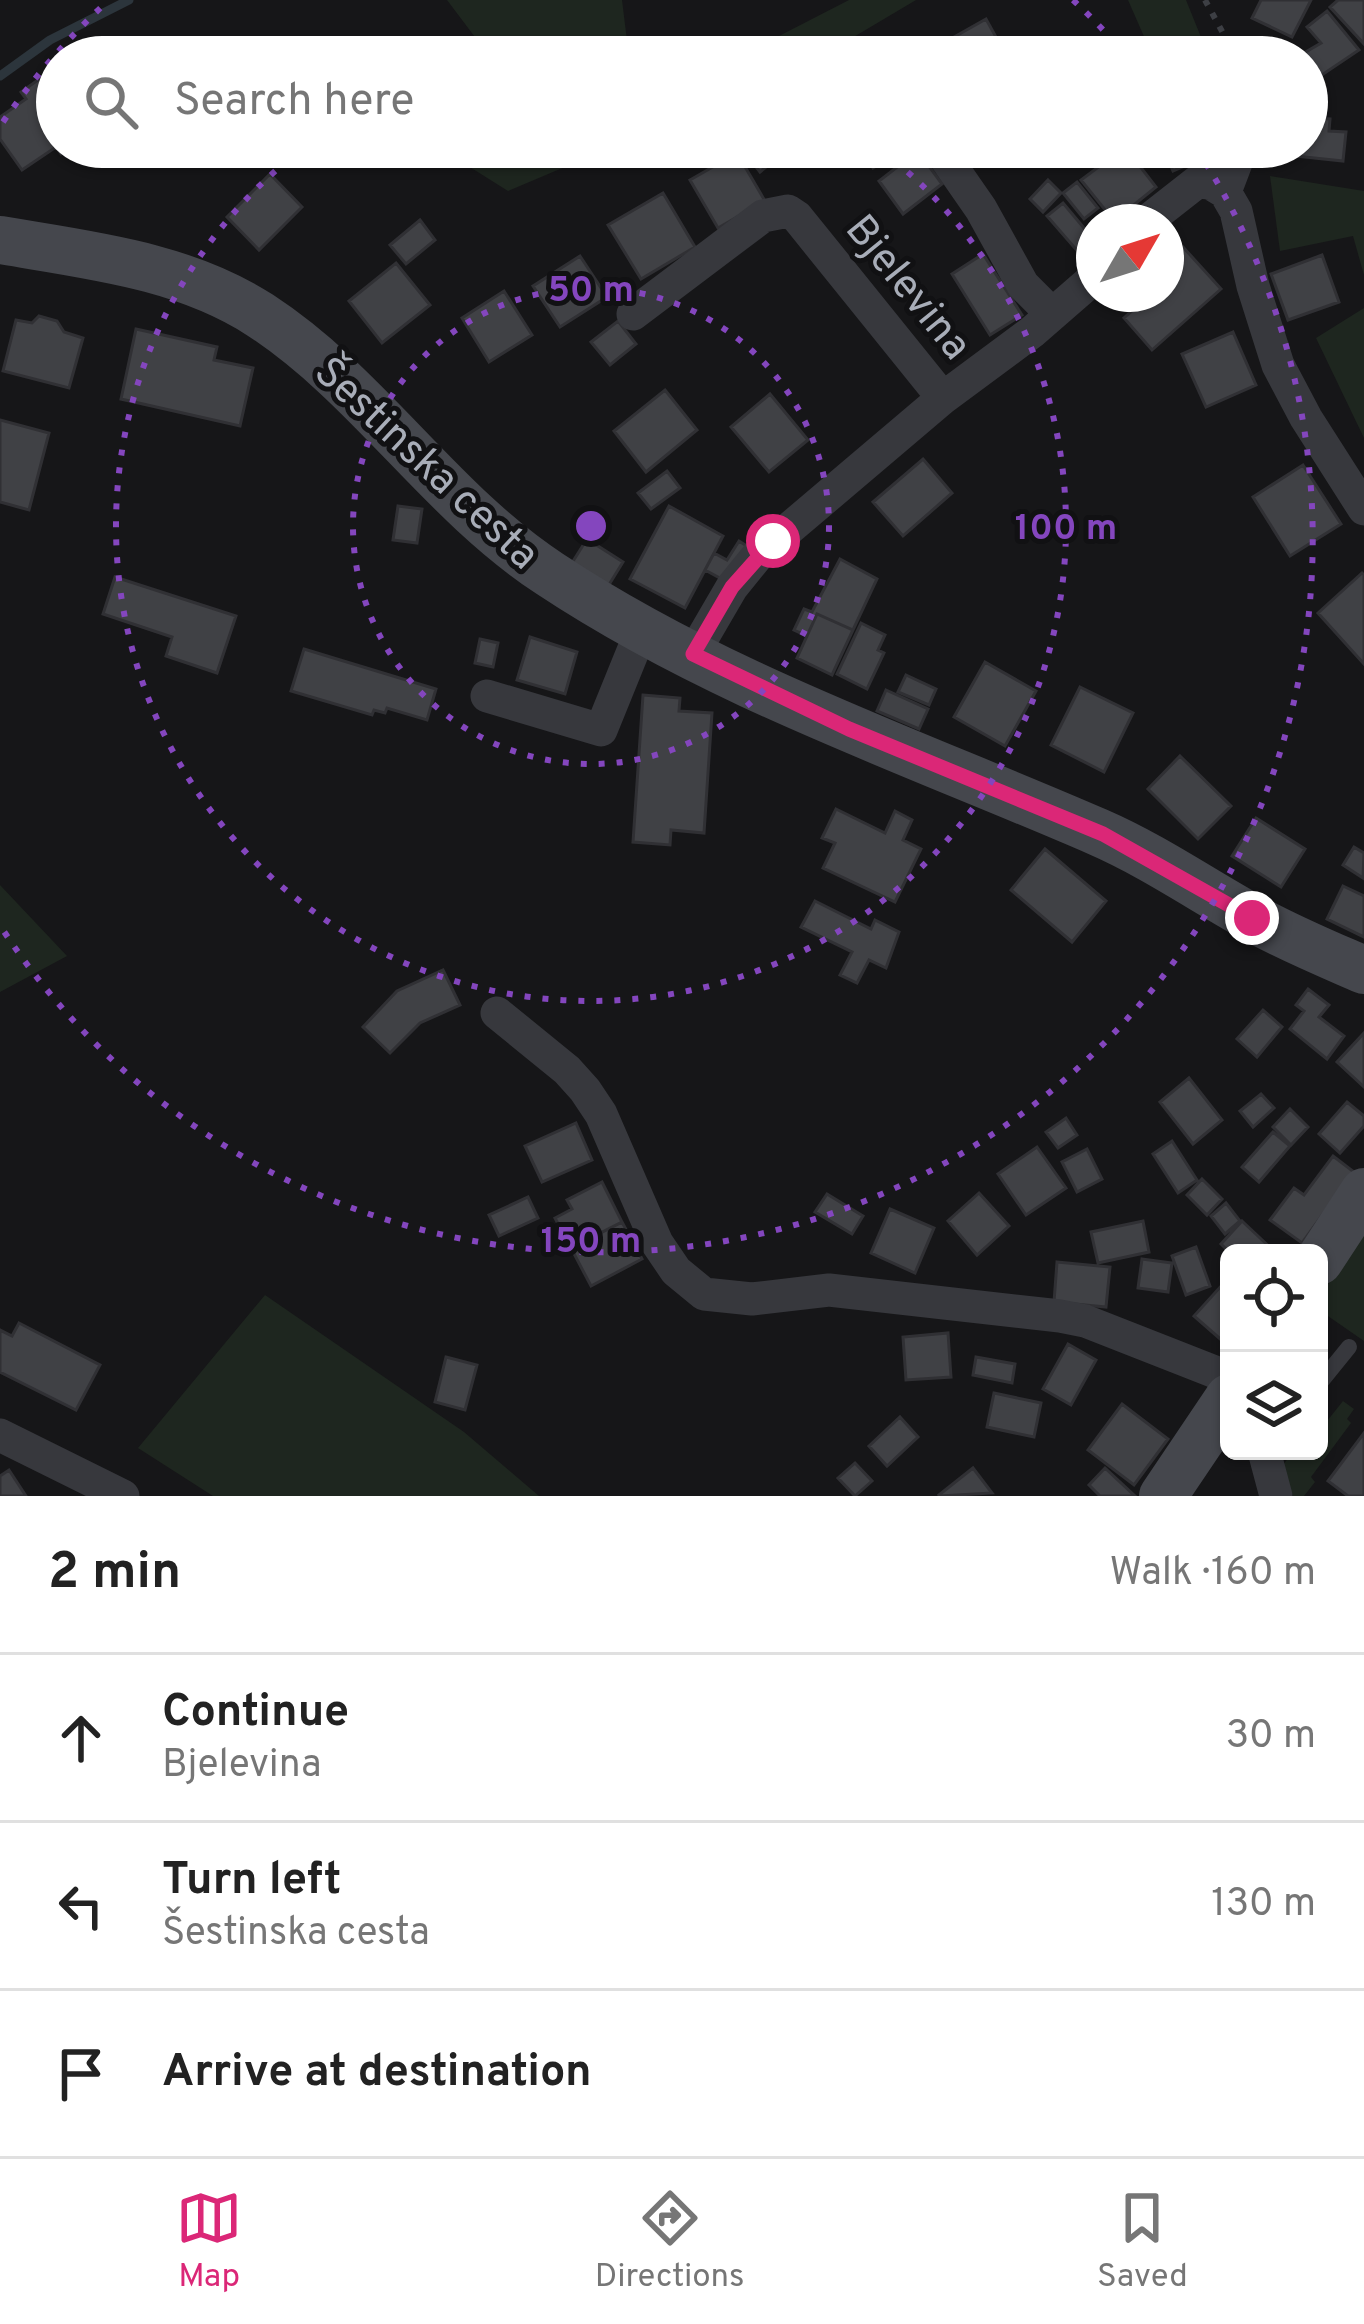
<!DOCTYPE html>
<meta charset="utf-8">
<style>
:root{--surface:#fff;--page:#f6f6f6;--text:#222;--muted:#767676;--line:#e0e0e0;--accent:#db2777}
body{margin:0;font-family:Overpass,sans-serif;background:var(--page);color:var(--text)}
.controls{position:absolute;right:36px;bottom:36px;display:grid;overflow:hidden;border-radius:18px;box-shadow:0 3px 9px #0004}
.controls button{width:108px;height:108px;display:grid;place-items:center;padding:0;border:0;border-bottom:3px solid var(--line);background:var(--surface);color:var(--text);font:60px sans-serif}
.compass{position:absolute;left:1076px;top:204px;width:108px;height:108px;border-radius:50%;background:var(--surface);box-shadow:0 3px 9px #0004;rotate:51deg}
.stop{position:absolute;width:36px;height:36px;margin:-27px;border:9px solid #db2777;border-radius:50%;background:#fff}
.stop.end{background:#db2777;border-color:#fff;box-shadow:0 3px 12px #0008}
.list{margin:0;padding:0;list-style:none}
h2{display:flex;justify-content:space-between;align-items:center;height:156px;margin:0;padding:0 48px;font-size:51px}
h2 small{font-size:39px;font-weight:400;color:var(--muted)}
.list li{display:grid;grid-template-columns:78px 1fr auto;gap:36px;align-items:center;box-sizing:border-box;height:168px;padding:0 48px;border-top:3px solid var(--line)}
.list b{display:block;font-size:45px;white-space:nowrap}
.list p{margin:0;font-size:39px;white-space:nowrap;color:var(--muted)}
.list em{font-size:39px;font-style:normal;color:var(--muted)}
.icon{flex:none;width:66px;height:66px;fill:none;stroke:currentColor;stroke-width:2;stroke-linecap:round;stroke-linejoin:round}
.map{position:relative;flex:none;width:1364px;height:1496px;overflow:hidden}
.search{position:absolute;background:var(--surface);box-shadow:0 3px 9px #0004;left:36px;right:36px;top:36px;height:132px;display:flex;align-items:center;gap:30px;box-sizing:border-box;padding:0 42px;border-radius:66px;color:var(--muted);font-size:45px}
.sheet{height:660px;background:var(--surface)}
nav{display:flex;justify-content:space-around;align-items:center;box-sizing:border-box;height:168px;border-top:3px solid var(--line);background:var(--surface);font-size:33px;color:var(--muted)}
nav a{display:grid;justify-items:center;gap:6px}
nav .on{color:var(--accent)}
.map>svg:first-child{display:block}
.green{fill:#1e261f}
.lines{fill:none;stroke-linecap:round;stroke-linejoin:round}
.stream{stroke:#2c353c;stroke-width:9}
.building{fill:#404145;stroke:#303034;stroke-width:3}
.path{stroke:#3d3f44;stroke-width:6;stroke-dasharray:6 9;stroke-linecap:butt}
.lane{stroke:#37383d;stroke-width:16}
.street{stroke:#37383d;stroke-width:33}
.secondary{stroke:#45474d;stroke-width:48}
.route{stroke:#db2777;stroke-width:15}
.ring{fill:none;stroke:#8446be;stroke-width:6;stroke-dasharray:6 12}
.labels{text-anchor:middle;stroke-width:10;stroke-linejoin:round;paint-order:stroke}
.street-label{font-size:42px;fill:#a8adb8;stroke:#111113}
.centre{fill:#8446be;stroke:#111113;stroke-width:6}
.ring-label{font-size:36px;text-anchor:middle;font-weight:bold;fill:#8446be;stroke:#111113;stroke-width:10;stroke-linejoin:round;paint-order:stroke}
</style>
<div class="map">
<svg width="1364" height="1496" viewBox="0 0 1364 1496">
<rect width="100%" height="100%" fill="#161618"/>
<path class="green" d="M447,0H622L629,57H490Z
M849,0H916L820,57H738Z
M1128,0H1186L1209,57H1153Z
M438,147H612L508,191Z
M1270,176L1364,191V275L1353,236L1280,251Z
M1364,308V438L1316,338Z
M0,885L67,956L0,992Z
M1364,1228V1341L1325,1314L1319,1321V1298Z
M265,1295L464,1432L539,1496H213L138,1448Z
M1343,1401L1354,1409L1347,1419L1351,1423L1311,1477L1315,1482L1304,1496H1293L1282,1466L1294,1451H1319V1418L1327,1421Z"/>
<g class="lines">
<path class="stream" d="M0,76L50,40L129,0"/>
</g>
<path class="building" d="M1261,0H1311L1292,37L1252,18Z
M1338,0H1364V44L1330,7Z
M1327,11L1359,50L1310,83L1307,57H1297L1321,43L1307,27Z
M986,19L1007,57H935L931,50Z
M49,72L57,78V147H71L61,154L56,147L22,170L0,139V117L26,99L21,92Z
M1311,118L1330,119L1329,131L1346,132L1343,161L1276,154L1277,147H1307Z
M741,147H783L786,151L760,172Z
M860,147H907L873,168Z
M1125,147L1156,187L1114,221L1081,180Z
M1163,147H1206L1210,155L1173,171Z
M918,151L942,184L903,214L879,181Z
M737,153L765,201L718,228L690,180Z
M270,174L302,207L259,250L227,217Z
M1048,180L1061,193L1043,212L1030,199Z
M1077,182L1098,208L1084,219L1063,193Z
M663,193L695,247L641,279L608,225Z
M1063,203L1094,240L1080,254L1047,216Z
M420,220L435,240L406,264L390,245Z
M1183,247L1221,289L1152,350L1124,318L1151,294H1166V262Z
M983,254L1022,315L990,335L952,274Z
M1322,255L1339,302L1288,320L1271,274Z
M580,256L607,297L560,327L533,286Z
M396,263L430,305L382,343L349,301Z
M504,291L532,335L489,362L462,318Z
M39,316L57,321L64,332L83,338L69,388L3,371L16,320L32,323Z
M618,321L636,344L610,365L591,342Z
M136,329L217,347L214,360L253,368L240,426L121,399Z
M1233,332L1256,385L1206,407L1182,354Z
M665,390L697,430L646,472L614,431Z
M770,394L808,440L769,472L731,427Z
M0,420L49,433L29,510L0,502Z
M923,459L952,493L903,536L873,502Z
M1303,465L1341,524L1290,556L1253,497Z
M667,471L680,488L651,509L638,493Z
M398,506L422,509L417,543L393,540Z
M669,506L723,536L685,608L630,579Z
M587,539L623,562L607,588L570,566Z
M739,541L753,550L729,583L705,570L714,553L727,560Z
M840,559L877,579L853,630L817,614L807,636L794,630L804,609L812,612Z
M1362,573L1364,575V664L1318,613Z
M115,577L236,616L217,673L166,656L172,637L103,614Z
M817,614L853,630L832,675L797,658Z
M861,623L885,635L878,650L884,653L867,689L837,674Z
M530,637L577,652L565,694L517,680Z
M480,639L498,643L493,667L475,663Z
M304,649L436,689L427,720L387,708L385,713L374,710L372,715L291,691Z
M985,662L1036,691L1005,746L954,717Z
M906,675L936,689L929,705L898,692Z
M1080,687L1133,713L1104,772L1051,745Z
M886,690L928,709L919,729L877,711Z
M643,695L680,698L679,711L712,713L704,833L671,830L670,845L633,842Z
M1180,756L1231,806L1198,839L1148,789Z
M836,809L885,833L895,811L912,820L903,840L921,849L895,902L823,868L835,843L822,838Z
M1256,818L1305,849L1281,887L1232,856Z
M1354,847L1364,853L1363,878L1343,865Z
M1045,849L1106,901L1072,942L1011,890Z
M1343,886L1364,896V937L1327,919Z
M815,901L871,929L875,920L899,932L886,968L869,960L857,983L840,975L852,952L801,927Z
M443,970L460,1005L420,1023L390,1053L363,1027L397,991Z
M1308,989L1329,1005L1319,1017L1344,1036L1327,1059L1290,1029L1304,1011L1296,1005Z
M1263,1010L1282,1027L1257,1057L1237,1039Z
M1364,1033V1087L1337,1062Z
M1189,1078L1222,1120L1193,1144L1160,1102Z
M1261,1094L1274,1108L1253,1127L1240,1111Z
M1347,1102L1364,1116V1126L1340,1153L1319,1134Z
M1290,1109L1308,1127L1291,1145L1273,1127Z
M1066,1118L1077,1135L1058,1148L1046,1132Z
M576,1123L592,1160L542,1182L525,1146Z
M1273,1132L1290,1146L1259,1182L1242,1167Z
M1172,1141L1197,1180L1178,1193L1153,1154Z
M1037,1147L1066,1188L1026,1215L998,1174Z
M1087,1149L1102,1179L1077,1192L1062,1162Z
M1333,1156L1354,1172L1302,1243L1270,1220L1294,1188L1304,1195Z
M1202,1179L1222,1199L1207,1215L1187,1195Z
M602,1182L622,1222L571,1248L555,1218L572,1209L567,1200Z
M979,1193L1009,1226L977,1255L948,1221Z
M827,1194L863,1216L852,1234L815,1212Z
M528,1197L538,1218L499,1236L489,1215Z
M1226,1203L1240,1221L1225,1234L1211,1216Z
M890,1209L934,1228L915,1273L871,1253Z
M1143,1221L1149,1252L1098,1263L1091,1232Z
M1242,1221L1276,1253H1230L1221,1244Z
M622,1222L642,1259L591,1286L571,1248Z
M1196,1247L1210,1286L1186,1295L1172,1256Z
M1142,1259L1172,1263L1168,1292L1138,1288Z
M1057,1262L1110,1267L1106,1307L1054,1302Z
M1222,1285L1229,1291L1226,1344L1194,1316Z
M19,1323L100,1365L76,1410L0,1372V1330L12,1336Z
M948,1333L951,1377L906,1380L903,1337Z
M1068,1344L1096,1360L1071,1405L1043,1389Z
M446,1357L477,1365L465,1410L435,1402Z
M976,1357L1015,1364L1012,1383L973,1375Z
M994,1393L1041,1403L1034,1437L987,1427Z
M1122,1404L1168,1439L1134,1485L1088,1450Z
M900,1417L918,1437L887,1466L869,1446Z
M1364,1433V1496H1348L1328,1481Z
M855,1463L872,1481L855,1496L838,1478Z
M973,1468L992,1493L940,1496L939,1495Z
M1105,1468L1135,1496H1100L1089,1485Z
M9,1470L26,1496H0V1476Z"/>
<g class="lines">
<path class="path" d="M1205,0L1236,57"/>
<path class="lane" d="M1319,1384L1349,1347"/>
<path class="street" d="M938,147L981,209L1023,285L1052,314
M1225,192L1242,147
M1146,222L1197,182L1210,183L1225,192L1236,211L1253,286L1278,365L1306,418L1364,509
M633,314L763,216L788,211L797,217L943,398
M693,654L732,587L758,555L943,398L1032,332L1094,278
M487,696L601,730L642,629
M497,1013L567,1070L585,1090L601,1114L657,1243L676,1271L704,1294L752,1299L829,1290L1060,1316L1085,1321L1215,1372L1229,1381
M0,1435L123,1496
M1264,1451L1276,1496"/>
<path class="secondary" d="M0,240C88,255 183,265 260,315C369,386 440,502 550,574C719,686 914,752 1098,832C1151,855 1199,888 1249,916C1286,937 1325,953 1364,970
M1319,1261L1364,1192
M1163,1496L1229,1398"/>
</g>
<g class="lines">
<path class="route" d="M773,541L732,587L693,654L849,729L1103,834L1252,918"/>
</g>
<g class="ring">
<circle cx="591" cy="526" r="238"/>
<path d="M517 57A475 475 0 0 1 665 57M880 149A475 475 0 1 1 302 149"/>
<path d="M3 122A713 713 0 0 1 109 0M1073 0A713 713 0 0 1 1125 54M1196 148A713 713 0 0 1 3 930"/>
</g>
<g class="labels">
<g class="street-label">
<text transform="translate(910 286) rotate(51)" y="15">Bjelevina</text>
<text transform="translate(428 462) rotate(43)" y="15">Šestinska cesta</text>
</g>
</g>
<circle cx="591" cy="526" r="18" class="centre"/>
<g class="ring-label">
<text x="591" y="301">50 m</text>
<text x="1066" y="539">100 m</text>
<text x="591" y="1252">150 m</text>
</g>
</svg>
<div class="controls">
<button><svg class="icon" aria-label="locate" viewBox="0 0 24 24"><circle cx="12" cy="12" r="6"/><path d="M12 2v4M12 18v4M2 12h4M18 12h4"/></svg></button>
<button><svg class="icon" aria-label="layers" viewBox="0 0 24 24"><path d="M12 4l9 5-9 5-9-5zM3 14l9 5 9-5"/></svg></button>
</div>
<svg class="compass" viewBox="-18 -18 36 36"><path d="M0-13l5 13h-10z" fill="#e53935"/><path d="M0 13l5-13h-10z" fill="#767676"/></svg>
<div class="stop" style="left:773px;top:541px"></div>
<div class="stop end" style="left:1252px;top:918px"></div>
<div class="search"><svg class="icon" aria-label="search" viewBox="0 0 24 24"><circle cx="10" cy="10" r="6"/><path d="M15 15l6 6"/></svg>Search here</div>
</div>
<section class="sheet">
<h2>2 min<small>Walk · 160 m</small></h2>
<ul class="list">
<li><svg class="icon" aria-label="ahead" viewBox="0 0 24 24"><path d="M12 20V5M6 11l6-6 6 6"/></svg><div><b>Continue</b><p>Bjelevina</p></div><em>30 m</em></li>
<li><svg class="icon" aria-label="left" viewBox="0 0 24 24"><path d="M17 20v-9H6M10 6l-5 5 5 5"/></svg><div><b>Turn left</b><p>Šestinska cesta</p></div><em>130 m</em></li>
<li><svg class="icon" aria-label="arrive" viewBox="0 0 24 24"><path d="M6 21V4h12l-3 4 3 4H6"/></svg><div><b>Arrive at destination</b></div></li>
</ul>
</section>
<nav>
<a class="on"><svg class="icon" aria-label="map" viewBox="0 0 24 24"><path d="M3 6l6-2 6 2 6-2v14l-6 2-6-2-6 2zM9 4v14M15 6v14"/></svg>Map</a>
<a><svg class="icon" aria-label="directions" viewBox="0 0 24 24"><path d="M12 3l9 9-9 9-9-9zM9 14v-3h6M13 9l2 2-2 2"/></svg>Directions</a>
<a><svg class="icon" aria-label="saved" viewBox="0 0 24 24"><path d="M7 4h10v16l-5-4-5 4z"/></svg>Saved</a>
</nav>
